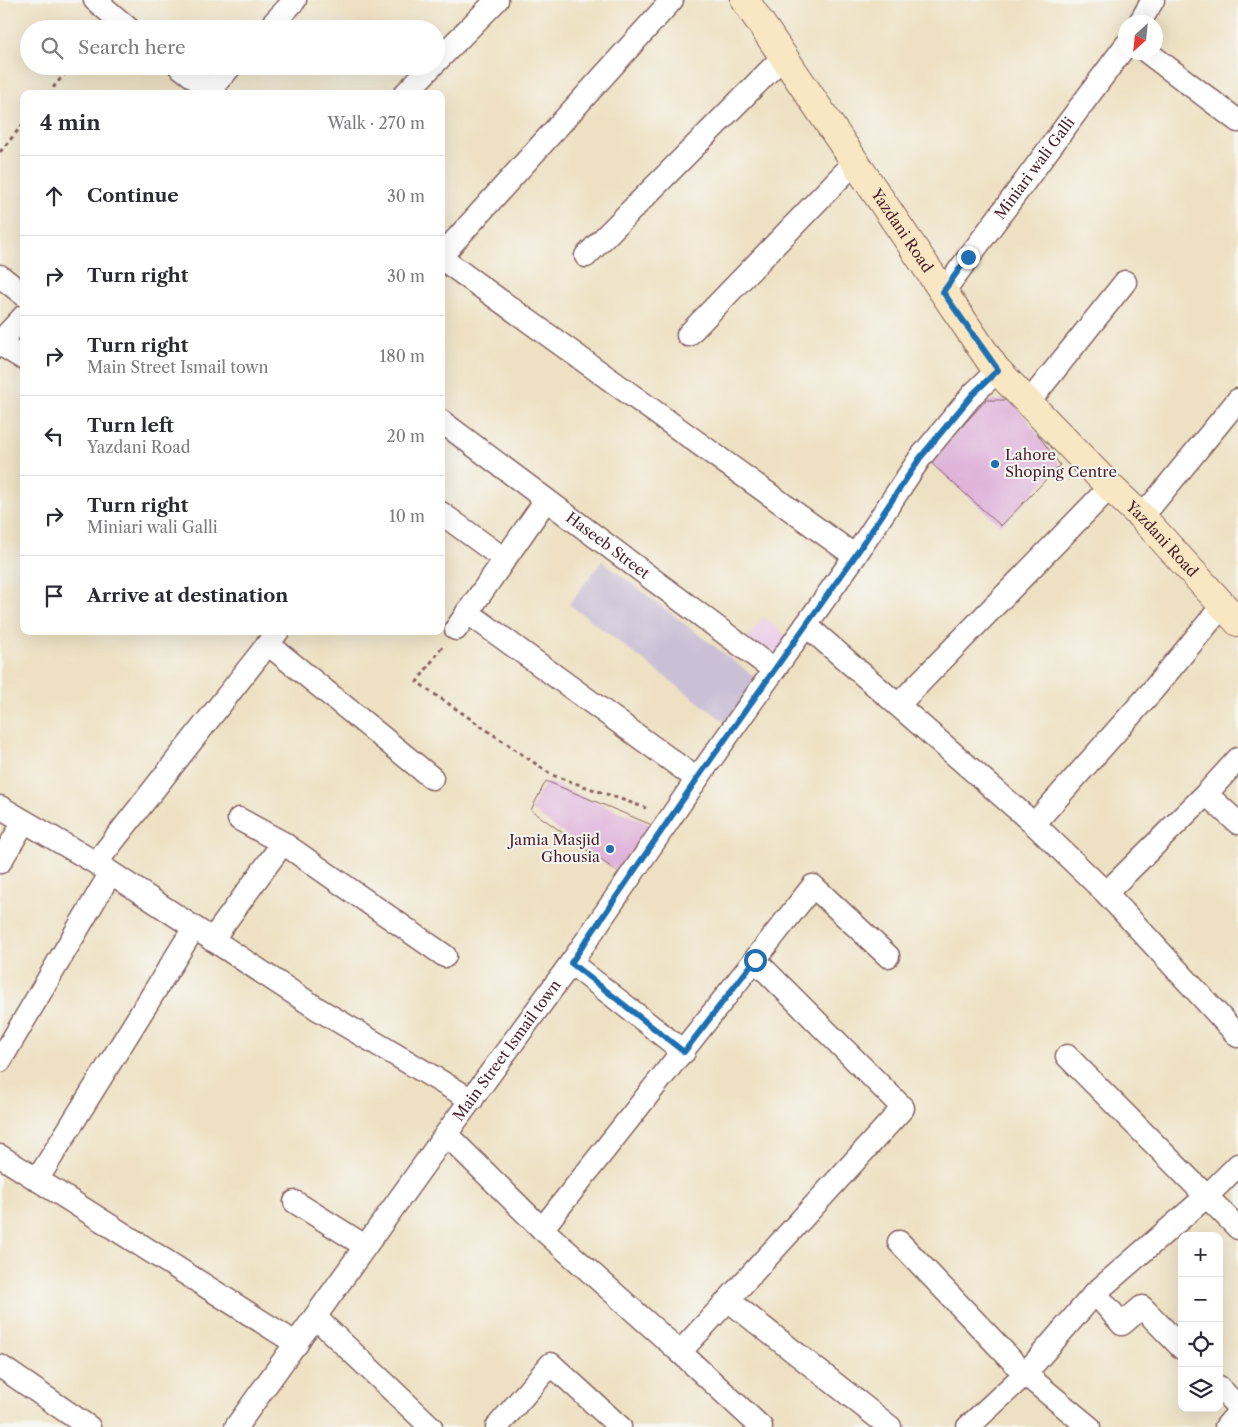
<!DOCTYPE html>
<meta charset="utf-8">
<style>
:root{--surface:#fff;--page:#f7f7f7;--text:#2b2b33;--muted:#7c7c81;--line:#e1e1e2}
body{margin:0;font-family:"Libre Caslon Text",serif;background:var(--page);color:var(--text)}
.controls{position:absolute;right:15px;bottom:15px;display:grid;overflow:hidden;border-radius:10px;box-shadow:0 5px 20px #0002}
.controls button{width:45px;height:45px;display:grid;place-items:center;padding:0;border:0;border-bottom:1px solid var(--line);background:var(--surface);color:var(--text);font:25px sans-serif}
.compass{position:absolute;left:1118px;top:15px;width:45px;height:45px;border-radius:50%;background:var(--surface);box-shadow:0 5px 20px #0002;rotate:207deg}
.stop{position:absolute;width:15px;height:15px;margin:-11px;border:4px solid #1f6fb2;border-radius:50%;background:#fff}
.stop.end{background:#1f6fb2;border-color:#fff;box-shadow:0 1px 5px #0008}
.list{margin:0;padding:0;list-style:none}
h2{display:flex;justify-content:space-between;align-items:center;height:65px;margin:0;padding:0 20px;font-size:21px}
h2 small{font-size:16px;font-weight:400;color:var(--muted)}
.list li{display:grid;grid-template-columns:32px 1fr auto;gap:15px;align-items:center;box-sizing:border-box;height:80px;padding:0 20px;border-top:1px solid var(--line)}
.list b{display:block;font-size:19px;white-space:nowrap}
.list p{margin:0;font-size:16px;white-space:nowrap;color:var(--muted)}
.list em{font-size:16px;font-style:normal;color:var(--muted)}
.icon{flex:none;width:28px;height:28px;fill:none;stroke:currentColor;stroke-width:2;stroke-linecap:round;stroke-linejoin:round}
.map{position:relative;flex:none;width:1238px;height:1427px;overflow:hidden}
.search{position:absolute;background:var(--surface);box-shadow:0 5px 20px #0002;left:20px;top:20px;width:425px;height:55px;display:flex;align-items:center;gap:12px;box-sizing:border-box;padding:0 18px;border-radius:28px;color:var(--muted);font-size:19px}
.panel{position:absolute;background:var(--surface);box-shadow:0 5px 20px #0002;left:20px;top:90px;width:425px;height:545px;border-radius:10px}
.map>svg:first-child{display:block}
.built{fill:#ecd1ea}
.industrial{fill:#cbbfd5}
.building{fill:#dfb3da}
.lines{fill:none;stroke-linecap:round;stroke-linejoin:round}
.street-casing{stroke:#836360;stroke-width:25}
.secondary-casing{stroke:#836360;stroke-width:30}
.path{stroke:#836360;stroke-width:3;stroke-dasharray:4 4;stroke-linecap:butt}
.street{stroke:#fff;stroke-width:22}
.secondary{stroke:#f9e7c3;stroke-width:28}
.route{stroke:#1f6fb2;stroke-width:6}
.poi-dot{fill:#1f6fb2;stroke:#f6f6f2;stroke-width:2}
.labels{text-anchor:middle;stroke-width:4;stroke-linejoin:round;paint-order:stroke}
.street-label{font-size:15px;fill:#4a1f2b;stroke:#f6f6f2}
.poi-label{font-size:15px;fill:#4a1f2b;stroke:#f6f6f2;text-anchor:start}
</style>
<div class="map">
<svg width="1238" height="1427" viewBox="0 0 1238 1427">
<rect width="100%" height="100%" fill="#f6f6f2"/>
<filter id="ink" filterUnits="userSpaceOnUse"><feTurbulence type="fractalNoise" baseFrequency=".02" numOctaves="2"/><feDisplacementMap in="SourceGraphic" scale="10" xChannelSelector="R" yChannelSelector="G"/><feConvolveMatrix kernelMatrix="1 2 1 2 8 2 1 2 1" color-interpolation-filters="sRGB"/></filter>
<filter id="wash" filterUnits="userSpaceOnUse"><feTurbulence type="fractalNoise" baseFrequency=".0096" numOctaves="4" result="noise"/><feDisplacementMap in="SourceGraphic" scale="20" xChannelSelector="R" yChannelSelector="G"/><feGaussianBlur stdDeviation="1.12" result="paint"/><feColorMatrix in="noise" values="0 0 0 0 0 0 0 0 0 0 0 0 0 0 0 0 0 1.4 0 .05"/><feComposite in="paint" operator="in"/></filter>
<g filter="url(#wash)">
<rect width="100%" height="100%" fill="#eee1c3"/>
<path class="built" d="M764,617L794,642L774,670L741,646Z"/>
<path class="industrial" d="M602,561L764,684L733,728L569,604Z"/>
<g id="blocks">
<path class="building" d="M986,400H1013L1060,465L1001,526L930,462Z
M546,781L652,825L619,873L531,810Z"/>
</g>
</g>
<g filter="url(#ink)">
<use href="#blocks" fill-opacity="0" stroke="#836360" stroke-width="1"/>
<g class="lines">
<defs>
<g id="street">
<path d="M95,0L129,29"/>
<path d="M1140,22L1153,0"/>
<path d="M268,29L295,0"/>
<path d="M1147,52L1238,121"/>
<path d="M436,62L497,0"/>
<path d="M179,66L216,94"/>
<path d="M206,94L231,66"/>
<path d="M405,94L432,66"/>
<path d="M441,256L672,0"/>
<path d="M586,256L782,58"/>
<path d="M441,258L855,556"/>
<path d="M0,276L24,295"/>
<path id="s1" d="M943,292L1126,45"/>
<path d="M688,335L854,163"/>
<path d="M0,342L24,316"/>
<path d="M0,344L24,359"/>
<path d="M1029,402L1125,282"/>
<path id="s2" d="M441,421L774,670"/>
<path d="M441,513L504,559"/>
<path d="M1142,517L1238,400"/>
<path d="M467,612L697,779"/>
<path d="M806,625L1034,824L1106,893L1206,794L1238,759"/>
<path d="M456,629L546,500"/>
<path d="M278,631L96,863L318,1009L472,1100"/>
<path d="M268,644L432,778"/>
<path d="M899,704L1110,487"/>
<path d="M1206,794L1238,823"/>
<path d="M0,807L96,863"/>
<path d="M239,819L283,843"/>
<path d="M1034,824L1152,691L1223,605"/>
<path d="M0,862L24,822"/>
<path d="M1106,893L1238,1036"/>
<path d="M212,940L283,843L445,956"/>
<path d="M571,963L684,1052"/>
<path d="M1067,1056L1238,1228"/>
<path d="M0,1061L110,874"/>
<path d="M446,1134L542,1229L680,1352L728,1300L890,1427"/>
<path d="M0,1156L297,1344"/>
<path d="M37,1180L194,928"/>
<path d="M295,1202L365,1246"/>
<path d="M542,1229L813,886L888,956"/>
<path d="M899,1242L1025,1374L1089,1427"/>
<path d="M1095,1293L1122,1324L1142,1307L1182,1348"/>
<path d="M728,1300L903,1108L755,960"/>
<path d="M315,1317L431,1427"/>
<path d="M680,1352L761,1427"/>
<path d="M0,1366L89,1427"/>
<path d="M1219,1387L1238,1407"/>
<path id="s3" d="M236,1427L446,1134L571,963L697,779L855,556L920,458L973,394L998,370"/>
<path d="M497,1427L551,1364L620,1427"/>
<path d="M968,1427L1025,1374L1095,1293L1208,1195L1238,1165"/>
<path d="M1226,1427L1238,1413"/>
</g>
<g id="secondary">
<path id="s4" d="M745,0L995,368L1110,487L1142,517L1238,622"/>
</g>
</defs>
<use href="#street" class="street-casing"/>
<use href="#secondary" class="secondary-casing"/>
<path class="path" d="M48,94L71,66
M0,152L24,123
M442,647L417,682L552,775L646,808"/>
<use href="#street" class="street"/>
<use href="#secondary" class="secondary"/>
</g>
</g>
<g class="lines" filter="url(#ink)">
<path class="route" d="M755,960L684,1052L571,963L697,779L855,556L920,458L973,394L998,370L943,292L968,257"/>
</g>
<g class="poi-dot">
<circle cx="995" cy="464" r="5"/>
<circle cx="610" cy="849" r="5"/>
</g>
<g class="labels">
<g class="street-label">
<text dy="5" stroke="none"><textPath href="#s1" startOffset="154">Miniari wali Galli</textPath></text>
<text dy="5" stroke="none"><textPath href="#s4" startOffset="279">Yazdani Road</textPath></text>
<text dy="5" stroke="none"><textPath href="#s4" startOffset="684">Yazdani Road</textPath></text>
<text dy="5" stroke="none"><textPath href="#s2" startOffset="208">Haseeb Street</textPath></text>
<text dy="5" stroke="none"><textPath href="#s3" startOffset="464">Main Street Ismail town</textPath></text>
</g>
<g class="poi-label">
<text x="1005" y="460">Lahore<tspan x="1005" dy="17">Shoping Centre</tspan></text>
<text x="600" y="845" text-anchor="end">Jamia Masjid<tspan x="600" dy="17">Ghousia</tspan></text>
</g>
</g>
</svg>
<div class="controls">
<button>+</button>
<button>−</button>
<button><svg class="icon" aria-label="locate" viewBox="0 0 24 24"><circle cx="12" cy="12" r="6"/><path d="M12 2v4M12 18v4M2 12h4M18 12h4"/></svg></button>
<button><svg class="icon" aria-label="layers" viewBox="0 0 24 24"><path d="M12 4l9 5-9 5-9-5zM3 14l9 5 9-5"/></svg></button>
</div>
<svg class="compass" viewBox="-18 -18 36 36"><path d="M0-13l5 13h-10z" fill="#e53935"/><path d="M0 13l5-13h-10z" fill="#7c7c81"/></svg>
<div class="stop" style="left:755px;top:960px"></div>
<div class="stop end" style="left:968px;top:257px"></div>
<div class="search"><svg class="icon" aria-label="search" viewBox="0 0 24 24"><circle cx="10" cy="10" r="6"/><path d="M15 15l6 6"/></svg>Search here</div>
<section class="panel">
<h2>4 min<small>Walk · 270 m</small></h2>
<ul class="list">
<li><svg class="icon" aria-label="ahead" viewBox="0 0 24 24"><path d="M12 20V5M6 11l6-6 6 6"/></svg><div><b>Continue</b></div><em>30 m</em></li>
<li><svg class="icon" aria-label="right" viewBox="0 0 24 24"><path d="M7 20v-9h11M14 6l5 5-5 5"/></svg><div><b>Turn right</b></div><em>30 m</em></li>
<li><svg class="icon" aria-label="right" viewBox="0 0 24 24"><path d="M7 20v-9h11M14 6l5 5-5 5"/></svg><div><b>Turn right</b><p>Main Street Ismail town</p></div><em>180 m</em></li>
<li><svg class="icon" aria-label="left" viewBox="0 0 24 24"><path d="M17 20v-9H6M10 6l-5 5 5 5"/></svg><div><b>Turn left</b><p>Yazdani Road</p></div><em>20 m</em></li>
<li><svg class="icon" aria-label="right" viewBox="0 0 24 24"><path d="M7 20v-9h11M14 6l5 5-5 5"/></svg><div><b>Turn right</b><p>Miniari wali Galli</p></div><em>10 m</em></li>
<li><svg class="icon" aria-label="arrive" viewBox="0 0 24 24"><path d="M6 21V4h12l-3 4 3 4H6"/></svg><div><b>Arrive at destination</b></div></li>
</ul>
</section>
</div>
